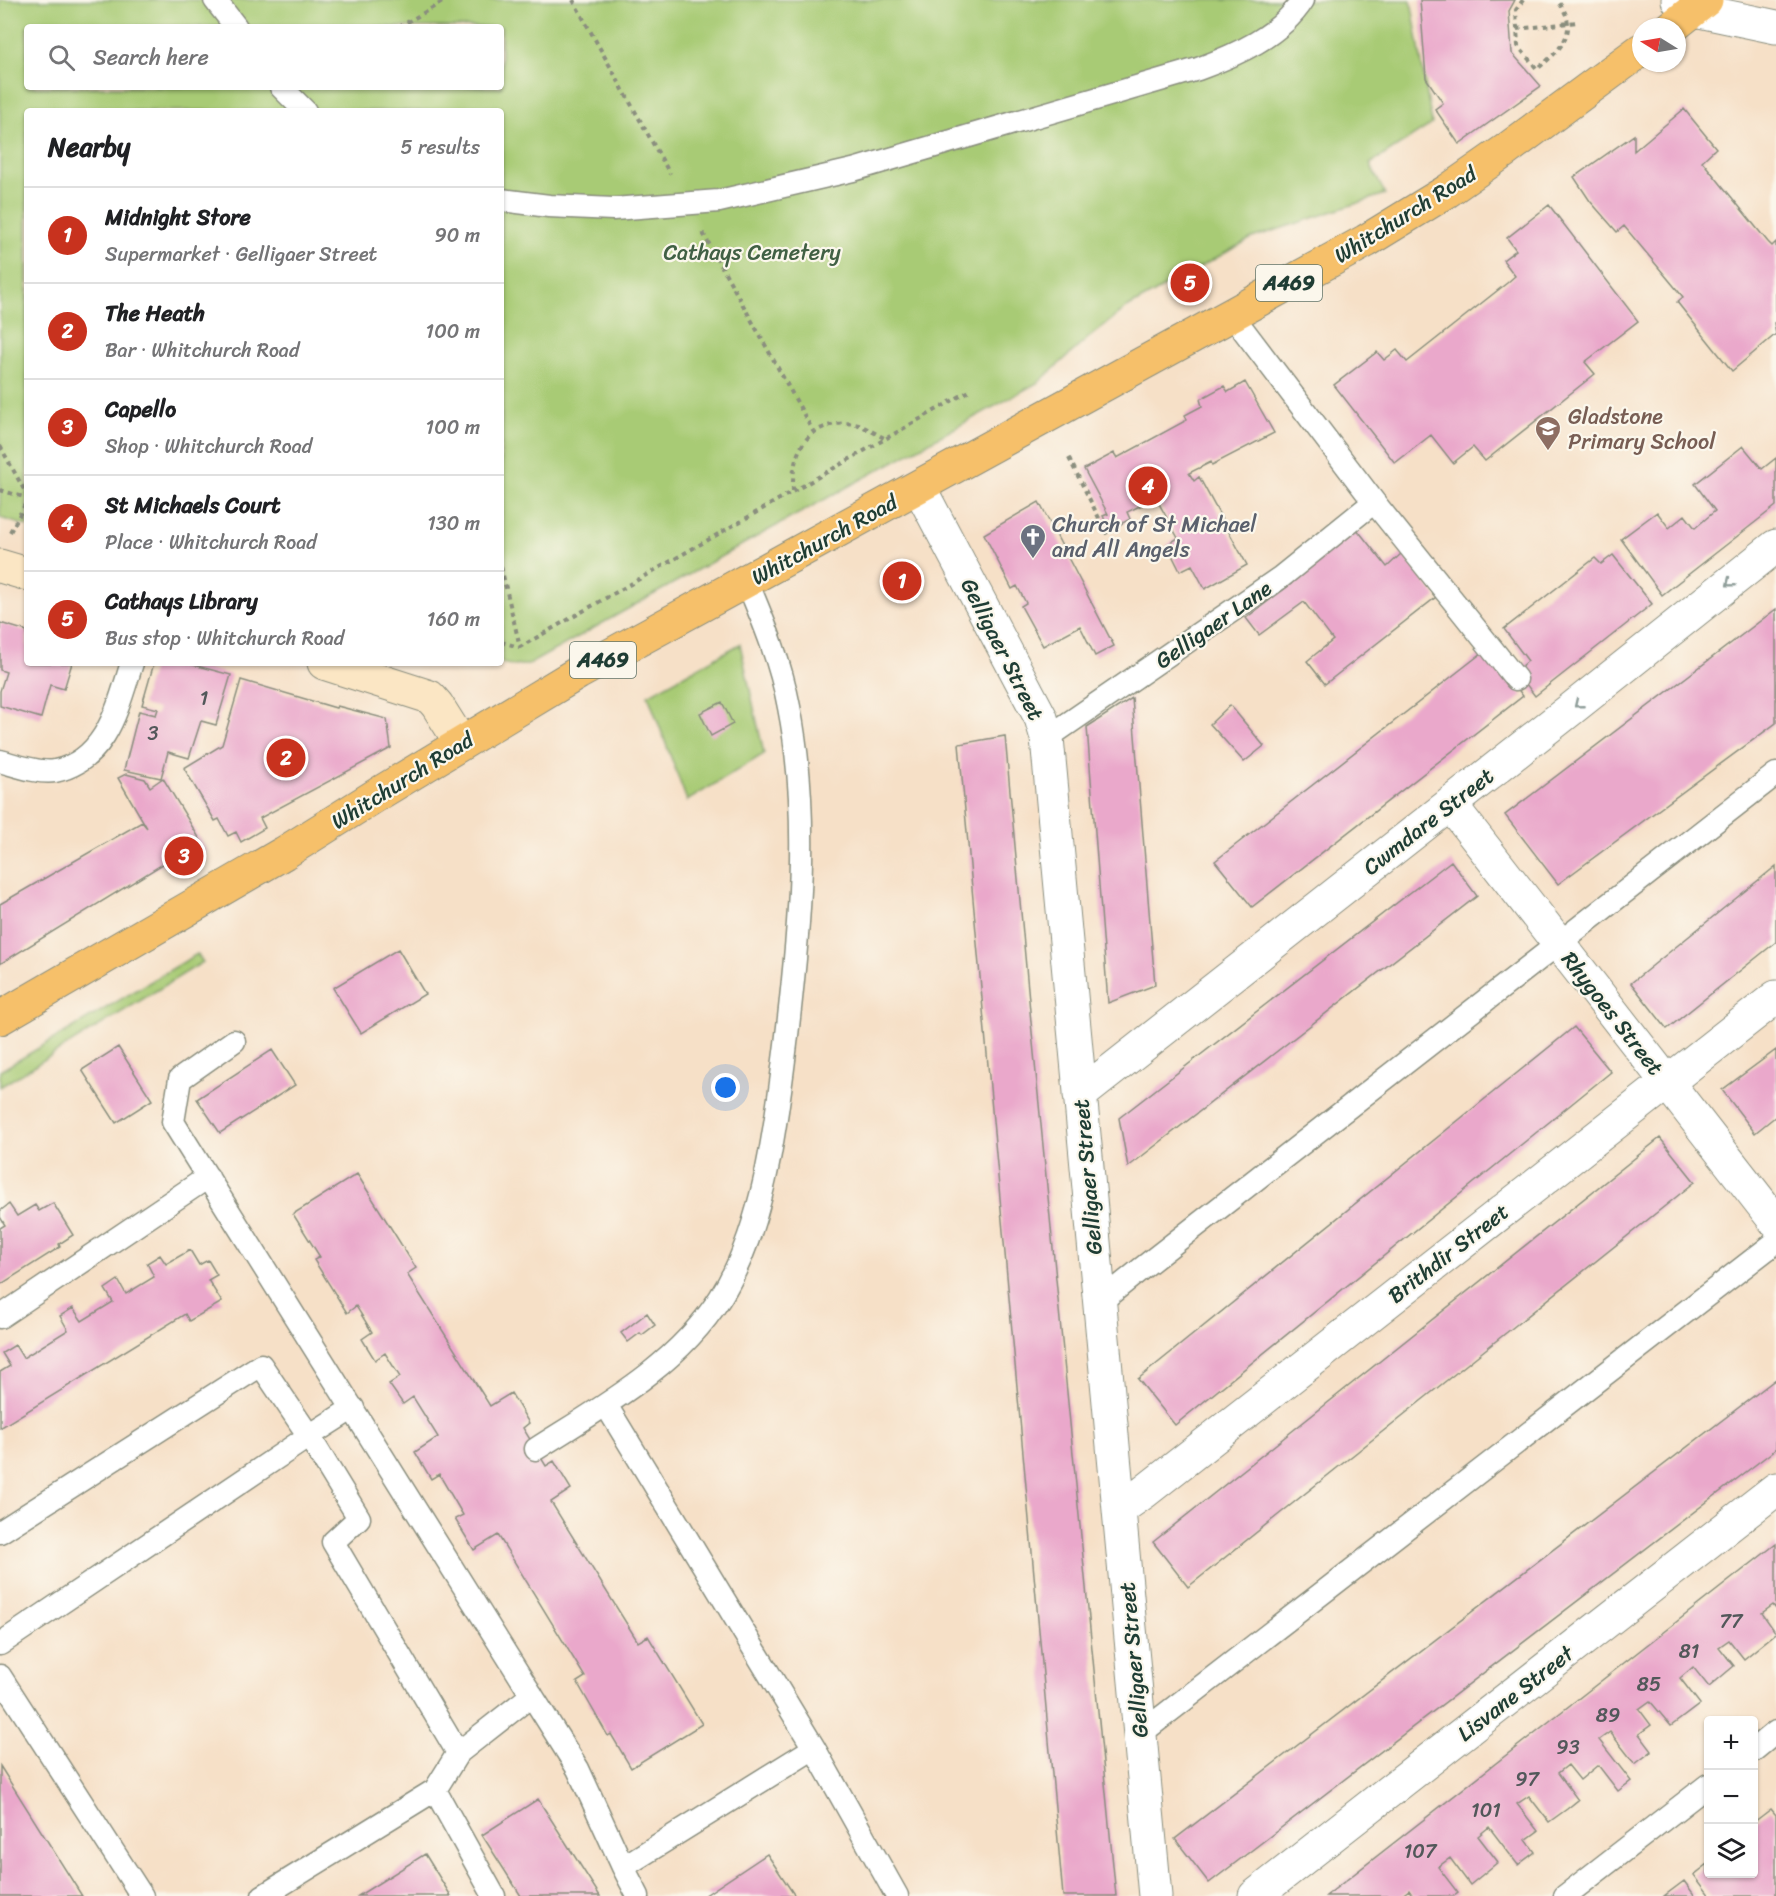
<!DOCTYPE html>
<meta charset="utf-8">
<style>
:root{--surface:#fff;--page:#f2f2f2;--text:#202124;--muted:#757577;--line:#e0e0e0;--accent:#c8321e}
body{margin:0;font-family:Sriracha,sans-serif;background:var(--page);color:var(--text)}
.controls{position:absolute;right:18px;bottom:18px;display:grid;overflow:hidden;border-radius:6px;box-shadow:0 2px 4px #0004}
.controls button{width:54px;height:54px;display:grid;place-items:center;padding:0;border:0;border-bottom:2px solid var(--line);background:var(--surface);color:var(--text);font:30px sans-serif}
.compass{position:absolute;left:1632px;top:18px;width:54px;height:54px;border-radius:50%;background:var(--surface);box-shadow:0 2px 4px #0004;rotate:281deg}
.you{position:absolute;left:726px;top:1088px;width:21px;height:21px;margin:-15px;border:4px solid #fff;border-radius:50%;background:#1a73e8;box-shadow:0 0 0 9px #1a73e833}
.badge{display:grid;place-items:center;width:39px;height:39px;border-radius:50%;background:var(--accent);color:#fff;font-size:20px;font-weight:700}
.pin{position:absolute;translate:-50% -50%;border:3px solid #fff;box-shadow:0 2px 6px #0006}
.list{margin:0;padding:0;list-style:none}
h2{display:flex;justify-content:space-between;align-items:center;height:78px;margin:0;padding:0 24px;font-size:26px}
h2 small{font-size:20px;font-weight:400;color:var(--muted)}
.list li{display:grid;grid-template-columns:39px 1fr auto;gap:18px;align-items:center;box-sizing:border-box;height:96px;padding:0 24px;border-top:2px solid var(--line)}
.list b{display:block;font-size:22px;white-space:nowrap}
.list p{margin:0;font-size:20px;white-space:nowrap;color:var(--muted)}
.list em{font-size:20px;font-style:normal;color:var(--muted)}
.icon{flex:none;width:33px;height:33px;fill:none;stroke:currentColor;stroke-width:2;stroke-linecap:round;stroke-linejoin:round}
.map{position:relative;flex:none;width:1776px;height:1896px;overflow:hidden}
.search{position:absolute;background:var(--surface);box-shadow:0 2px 4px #0004;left:24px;top:24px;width:480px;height:66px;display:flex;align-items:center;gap:15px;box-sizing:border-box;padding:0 21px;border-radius:6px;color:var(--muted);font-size:22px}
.panel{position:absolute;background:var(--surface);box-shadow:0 2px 4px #0004;left:24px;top:108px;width:480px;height:558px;border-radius:6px}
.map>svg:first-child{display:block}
.green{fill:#a8cb75;stroke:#648454;stroke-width:1.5;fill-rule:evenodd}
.building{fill:#eaa8cb}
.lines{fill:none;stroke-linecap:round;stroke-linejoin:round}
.lane-casing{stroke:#8a8e7e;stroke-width:25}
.street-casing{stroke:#8a8e7e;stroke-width:35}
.secondary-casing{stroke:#8a8e7e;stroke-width:35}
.primary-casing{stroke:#8a8e7e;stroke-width:35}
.path{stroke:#8a8e7e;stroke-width:4;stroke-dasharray:4.5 4.5;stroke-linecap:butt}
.lane{stroke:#fff;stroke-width:22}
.street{stroke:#fff;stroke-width:33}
.secondary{stroke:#fbe6c4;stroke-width:33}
.primary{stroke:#f6c06b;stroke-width:33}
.oneway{stroke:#8f9e9a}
.labels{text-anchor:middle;stroke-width:4.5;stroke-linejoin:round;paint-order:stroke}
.number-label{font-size:20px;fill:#52585a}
.shield{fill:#fbf7ec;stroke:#61756b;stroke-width:1.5}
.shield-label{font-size:21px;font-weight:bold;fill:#1f3d34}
.street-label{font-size:22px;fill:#1f3d34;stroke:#fbf7ec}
.park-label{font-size:22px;fill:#416044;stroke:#fbf7ec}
.education-label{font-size:22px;fill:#785e54;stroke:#fbf7ec;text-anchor:start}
.worship-label{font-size:22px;fill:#5b616d;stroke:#fbf7ec;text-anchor:start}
</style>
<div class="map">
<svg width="1776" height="1896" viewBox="0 0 1776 1896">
<rect width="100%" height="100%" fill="#fbf7ec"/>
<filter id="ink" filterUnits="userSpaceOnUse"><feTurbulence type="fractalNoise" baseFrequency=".0167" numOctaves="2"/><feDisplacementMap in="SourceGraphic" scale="12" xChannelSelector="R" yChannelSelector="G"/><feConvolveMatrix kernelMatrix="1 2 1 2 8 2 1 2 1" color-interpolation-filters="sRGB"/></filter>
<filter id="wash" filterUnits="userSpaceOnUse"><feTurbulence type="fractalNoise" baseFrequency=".008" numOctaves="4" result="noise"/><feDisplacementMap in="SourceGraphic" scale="24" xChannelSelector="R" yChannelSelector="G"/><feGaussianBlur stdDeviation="1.35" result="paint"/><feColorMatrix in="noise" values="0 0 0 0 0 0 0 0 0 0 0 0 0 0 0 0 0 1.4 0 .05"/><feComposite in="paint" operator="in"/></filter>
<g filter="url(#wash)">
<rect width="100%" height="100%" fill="#f6e0c7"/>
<path class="green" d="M0,0H1411L1432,124L1370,164L1385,194L1252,238L1125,309L1087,339L1039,382L747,542L528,665H511L501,663V111H27V526L0,518ZM27,27H501V87H27Z
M740,644L764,754L687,801L648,695Z
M197,954L203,962L0,1087V1071Z"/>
<g id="blocks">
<path class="building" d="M1420,0H1515L1509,11L1512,53L1541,86L1459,144L1435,109L1443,103L1426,78Z
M1684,109L1716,148L1702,161L1768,242L1772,246L1776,242V322L1774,323L1776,334L1732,371L1677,302L1683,297L1624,226L1617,232L1590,201L1574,177L1634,135V151Z
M1549,205L1638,321L1585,362L1595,374L1485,461L1473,447L1453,463L1431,435L1395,463L1334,385L1377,352L1384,360L1397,350L1407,362L1507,283L1515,276L1503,260L1516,250L1507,238Z
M1245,382L1274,433L1212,465L1211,462L1189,473L1194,481L1199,477L1247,565L1205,589L1192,565L1180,571L1167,545L1178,538L1157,500H1160L1156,491L1142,498L1144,504L1127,512L1130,519L1110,530L1103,516L1108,514L1084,469L1114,453L1117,458L1187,420L1185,415L1202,406L1200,399L1224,386L1228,392Z
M1743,446L1762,469L1776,458V506L1662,595L1621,539L1657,512L1669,528L1685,515L1695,528L1715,511L1695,484Z
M1039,502L1114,646L1095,656L1080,626L1043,646L1021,606L1026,603L1017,586L1012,589L984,534Z
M1356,528L1387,567L1402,553L1436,597L1325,684L1307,661L1333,640L1304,602L1259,635L1246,618L1291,584L1289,580Z
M1613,555L1652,604L1535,696L1516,671L1528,661L1504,629L1595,558L1601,564Z
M1776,609V723L1558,884L1505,815Z
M0,623L27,631V663H72L64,689L50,685L41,718L0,706V691L6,672L0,670Z
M1487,649L1523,696L1252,907L1215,861Z
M154,663H186L231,675L216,725L201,721L189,758L168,752L161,778L124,770L139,711L156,715L158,709L142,705Z
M241,680L336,708L337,706L387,719L391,748L260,818L265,828L241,842L236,832L228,836L219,819L215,821L184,768L222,745Z
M1132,698L1155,985L1108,1003L1087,727Z
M722,702L733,724L711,736L700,713Z
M1230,705L1264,746L1244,762L1210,724Z
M1005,736L1031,1022L1116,1896H1063L959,744Z
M126,774L145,779L150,787L163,778L207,851L171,872L166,862L0,964V904L142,822L147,828L118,778Z
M1451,861L1477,896L1128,1167L1119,1118Z
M1776,866V942L1667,1029L1631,983Z
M398,949L425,994L361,1033L333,988Z
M1574,1027L1611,1072L1175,1425L1138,1379Z
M118,1047L152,1100L116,1123L82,1070Z
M272,1050L295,1085L220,1133L197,1099Z
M1776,1050V1116L1755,1133L1722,1090Z
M1660,1138L1695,1182L1188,1587L1153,1542Z
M357,1174L416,1268L407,1274L490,1406L511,1393L529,1423L523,1428L546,1466L554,1461L571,1489L551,1502L638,1642L648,1636L702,1724L631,1768L611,1734L608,1736L577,1682L585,1677L498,1535L474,1550L455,1519L463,1515L439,1474L431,1479L415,1452L438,1437L413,1397L403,1404L389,1384L400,1377L385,1353L375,1360L362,1339L372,1332L356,1306L347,1313L314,1260L320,1257L293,1214Z
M53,1203L73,1235L59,1244L60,1247L0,1285V1228L5,1225L0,1217V1211L9,1204L17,1216L35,1205L39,1211Z
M190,1250L199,1265L208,1260L217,1275L208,1280L222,1302L189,1321L185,1314L0,1428V1372L10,1366L2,1353L15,1345L23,1358L68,1330L60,1316L73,1308L82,1321L113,1302L105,1289L118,1280L126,1294L154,1277L147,1263L160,1255L166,1264Z
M647,1313L655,1325L642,1335L640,1333L628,1342L621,1333Z
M1776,1379V1449L1209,1883L1175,1839Z
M1776,1544V1609L1773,1605L1762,1613L1776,1633L1744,1659L1729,1640L1719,1647L1734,1666L1709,1687L1693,1667L1680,1678L1700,1704L1671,1726L1650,1701L1639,1709L1651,1725L1639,1734L1652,1751L1635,1764L1610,1732L1599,1740L1631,1781L1618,1791L1598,1765L1580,1780L1568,1765L1558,1773L1578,1800L1567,1809L1549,1822L1529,1796L1517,1804L1538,1831L1526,1840L1535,1852L1518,1865L1489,1827L1478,1836L1498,1862L1470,1885L1450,1858L1438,1867L1458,1893L1454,1896H1413L1409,1890L1401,1896H1326Z
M0,1766L82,1896H0Z
M538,1799L600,1896H521L482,1835Z
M1771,1809L1776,1815V1896H1710L1694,1875L1708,1864V1874H1754V1822Z
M425,1854L451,1896H358Z
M767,1854L795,1896H704Z
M1684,1881L1695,1896H1664Z"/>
</g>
</g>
<g filter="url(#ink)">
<use href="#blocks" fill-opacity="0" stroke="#8a8e7e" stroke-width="1.5"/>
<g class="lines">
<defs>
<path id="lane" d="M215,0L236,27
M281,87L305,111
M501,200L549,206L613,209L719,201L853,170L1198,69C1236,55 1280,36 1303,0
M1374,502L1516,679
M1047,738L1281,577L1374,502L1232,315
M0,761C15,765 40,774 55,771C107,760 118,706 132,663
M234,1041L180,1079L173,1122L578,1769L623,1867L638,1896
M1099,1303L1141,1269L1776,774
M0,1317L208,1177
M606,1405L814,1748L897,1896
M536,1449C602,1407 677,1366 720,1298C764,1229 776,1124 786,1044C799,933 811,818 789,707C781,664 764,622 747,582
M0,1532L261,1365L309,1436L359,1518L333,1542L458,1753L532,1695
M0,1644L309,1436L353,1408
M0,1676L142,1896
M1140,1734L1776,1242
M1754,1750L1776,1732
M435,1790L494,1896
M623,1867L814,1748
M263,1896L435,1790L458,1753
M1565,1896L1708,1785"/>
<path id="street" d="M1678,0L1695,10L1776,27
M919,487L1041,718L1047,738L1155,1896
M1450,804L1776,1222
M1080,1095L1570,710L1776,546
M1120,1509L1143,1493L1776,997
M1255,1896L1776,1489"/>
<path id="secondary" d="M0,566L27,574
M324,663L430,697L437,705L461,743"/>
<path id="primary" d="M1672,27L1706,0
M0,1018L284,853L383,791L578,673L1366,241L1446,192L1506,150L1641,50"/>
</defs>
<use href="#lane" class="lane-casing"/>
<use href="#street" class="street-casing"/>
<use href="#secondary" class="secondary-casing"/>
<use href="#primary" class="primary-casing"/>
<path class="path" d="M573,0L670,174
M1523,0L1516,10L1518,46L1537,69C1562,49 1581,30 1557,0
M399,27L446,0
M1517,29L1578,22
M703,233L813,431
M0,446L27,495
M1069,458L1109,538
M0,490L27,498
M793,491C792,459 800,430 836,424C843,423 852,423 859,425C867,428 876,434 884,438
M10,532L27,501
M501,567L520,647L971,390
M501,642L519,647"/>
<use href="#lane" class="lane"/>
<use href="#street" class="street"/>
<use href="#secondary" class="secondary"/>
<use href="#primary" class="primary"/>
</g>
<defs><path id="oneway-chevron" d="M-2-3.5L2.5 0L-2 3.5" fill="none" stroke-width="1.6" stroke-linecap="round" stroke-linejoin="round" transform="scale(1.5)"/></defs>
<g class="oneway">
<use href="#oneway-chevron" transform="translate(1730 583) rotate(141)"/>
<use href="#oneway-chevron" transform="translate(1578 704) rotate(141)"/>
</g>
</g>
<defs>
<symbol id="school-pin" viewBox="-11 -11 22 30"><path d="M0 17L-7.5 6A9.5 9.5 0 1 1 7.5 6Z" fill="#8d6e63" stroke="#fbf7ec"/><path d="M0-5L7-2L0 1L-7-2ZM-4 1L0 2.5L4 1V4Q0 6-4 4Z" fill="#fff"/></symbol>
<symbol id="church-pin" viewBox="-11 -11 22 30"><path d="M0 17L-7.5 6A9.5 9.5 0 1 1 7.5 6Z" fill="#6b7280" stroke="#fbf7ec"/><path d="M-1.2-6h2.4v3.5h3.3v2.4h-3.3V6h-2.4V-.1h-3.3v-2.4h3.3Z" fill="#fff"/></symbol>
</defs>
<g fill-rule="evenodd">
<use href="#school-pin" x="1533" y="414" width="30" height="40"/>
<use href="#church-pin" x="1018" y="522" width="30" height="40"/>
</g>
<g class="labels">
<g class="number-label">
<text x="204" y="705">1</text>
<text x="153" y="740">3</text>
<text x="1731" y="1628">77</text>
<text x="1689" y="1658">81</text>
<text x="1649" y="1691">85</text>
<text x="1608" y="1722">89</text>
<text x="1568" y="1754">93</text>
<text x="1527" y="1786">97</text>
<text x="1486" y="1817">101</text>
<text x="1420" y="1858">107</text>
</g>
<g class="shield">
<rect x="1256" y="265" width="66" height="36" rx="4.5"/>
<rect x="570" y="642" width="66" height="36" rx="4.5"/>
</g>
<g class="shield-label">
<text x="1289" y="290">A469</text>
<text x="603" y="667">A469</text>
</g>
<g class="street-label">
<text transform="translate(1405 214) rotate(-32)" y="8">Whitchurch Road</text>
<text transform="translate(824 539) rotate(-29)" y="8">Whitchurch Road</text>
<text transform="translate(1213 624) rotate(-35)" y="8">Gelligaer Lane</text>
<text transform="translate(1003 649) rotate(63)" y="8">Gelligaer Street</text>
<text transform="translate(402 780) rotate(-32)" y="8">Whitchurch Road</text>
<text transform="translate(1428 821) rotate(-38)" y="8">Cwmdare Street</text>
<text transform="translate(1613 1013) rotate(52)" y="8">Rhygoes Street</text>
<text transform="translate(1087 1177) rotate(-95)" y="8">Gelligaer Street</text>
<text transform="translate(1448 1253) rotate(-38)" y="8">Brithdir Street</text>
<text transform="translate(1133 1660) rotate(-95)" y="8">Gelligaer Street</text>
<text transform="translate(1515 1693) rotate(-38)" y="8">Lisvane Street</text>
</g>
<g class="park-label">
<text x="752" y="260">Cathays Cemetery</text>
</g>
<g class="education-label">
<text x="1568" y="424">Gladstone<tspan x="1568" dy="25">Primary School</tspan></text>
</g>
<g class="worship-label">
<text x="1052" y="532">Church of St Michael<tspan x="1052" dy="25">and All Angels</tspan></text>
</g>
</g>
</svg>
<div class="controls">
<button>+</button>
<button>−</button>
<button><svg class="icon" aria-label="layers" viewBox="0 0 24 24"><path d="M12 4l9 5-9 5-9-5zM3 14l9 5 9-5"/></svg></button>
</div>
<svg class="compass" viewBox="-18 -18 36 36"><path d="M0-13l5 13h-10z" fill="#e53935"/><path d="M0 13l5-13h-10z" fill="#757577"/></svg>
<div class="you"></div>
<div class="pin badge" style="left:902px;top:581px">1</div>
<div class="pin badge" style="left:286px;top:758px">2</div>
<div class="pin badge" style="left:184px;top:856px">3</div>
<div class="pin badge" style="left:1148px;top:486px">4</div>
<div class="pin badge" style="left:1190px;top:283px">5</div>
<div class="search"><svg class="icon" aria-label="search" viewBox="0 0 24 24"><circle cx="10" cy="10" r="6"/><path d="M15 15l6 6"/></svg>Search here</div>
<section class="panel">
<h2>Nearby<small>5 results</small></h2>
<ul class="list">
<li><span class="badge">1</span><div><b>Midnight Store</b><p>Supermarket · Gelligaer Street</p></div><em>90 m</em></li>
<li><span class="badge">2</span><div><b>The Heath</b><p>Bar · Whitchurch Road</p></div><em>100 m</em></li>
<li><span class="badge">3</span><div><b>Capello</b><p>Shop · Whitchurch Road</p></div><em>100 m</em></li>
<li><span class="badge">4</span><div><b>St Michaels Court</b><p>Place · Whitchurch Road</p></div><em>130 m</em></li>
<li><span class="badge">5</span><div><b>Cathays Library</b><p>Bus stop · Whitchurch Road</p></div><em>160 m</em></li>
</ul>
</section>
</div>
